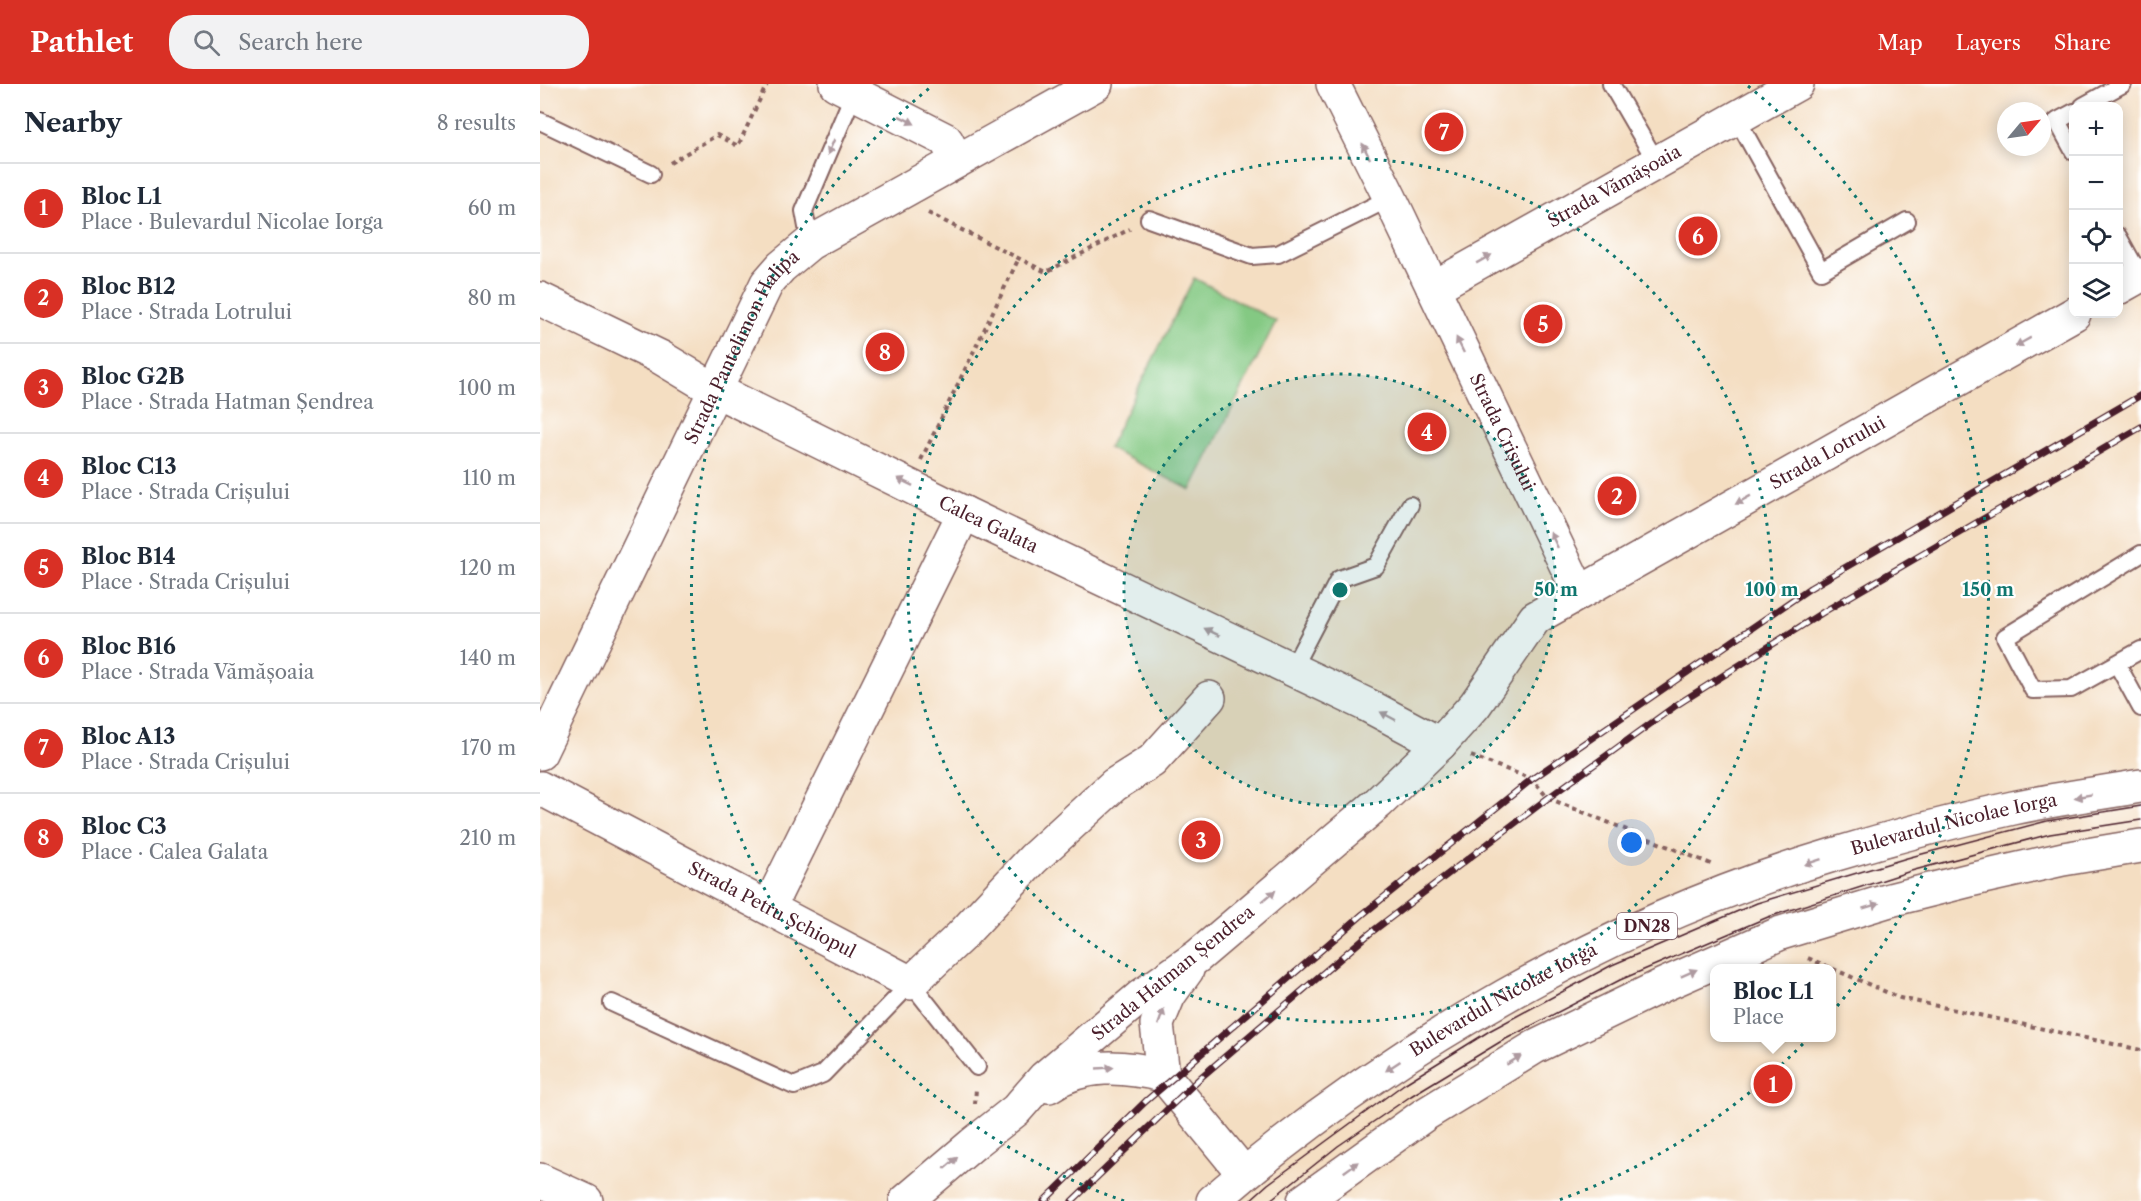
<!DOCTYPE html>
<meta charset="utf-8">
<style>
:root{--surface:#fff;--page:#f2f2f3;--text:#1f2937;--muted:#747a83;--line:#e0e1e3;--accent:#d93025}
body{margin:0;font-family:"Libre Caslon Text",serif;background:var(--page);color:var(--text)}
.controls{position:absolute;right:18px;top:18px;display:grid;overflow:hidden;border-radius:12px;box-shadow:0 3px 15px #0003}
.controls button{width:54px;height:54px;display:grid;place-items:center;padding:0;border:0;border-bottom:2px solid var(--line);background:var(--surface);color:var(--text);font:30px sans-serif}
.compass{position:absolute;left:1457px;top:18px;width:54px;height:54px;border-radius:50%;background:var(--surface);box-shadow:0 3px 15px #0003;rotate:61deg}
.you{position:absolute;left:1092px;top:759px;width:21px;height:21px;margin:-15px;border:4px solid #fff;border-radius:50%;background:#1a73e8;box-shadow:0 0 0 9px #1a73e833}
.badge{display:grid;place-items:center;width:39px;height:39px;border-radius:50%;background:var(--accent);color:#fff;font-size:20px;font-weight:700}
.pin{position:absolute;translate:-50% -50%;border:3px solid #fff;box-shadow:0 2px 6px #0006}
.popup{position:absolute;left:1170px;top:880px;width:126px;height:78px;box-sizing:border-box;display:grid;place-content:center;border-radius:12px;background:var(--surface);filter:drop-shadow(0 2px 4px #0005);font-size:20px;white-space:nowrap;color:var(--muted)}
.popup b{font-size:22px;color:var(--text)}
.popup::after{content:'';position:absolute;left:50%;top:100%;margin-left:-12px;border:12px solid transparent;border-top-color:var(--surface)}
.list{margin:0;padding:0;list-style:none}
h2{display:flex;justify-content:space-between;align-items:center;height:78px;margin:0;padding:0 24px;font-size:26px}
h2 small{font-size:20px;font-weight:400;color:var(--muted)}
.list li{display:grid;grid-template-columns:39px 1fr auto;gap:18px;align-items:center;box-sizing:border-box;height:90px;padding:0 24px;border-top:2px solid var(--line)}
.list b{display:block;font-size:22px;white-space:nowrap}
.list p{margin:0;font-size:20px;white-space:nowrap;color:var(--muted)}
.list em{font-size:20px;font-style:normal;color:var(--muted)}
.icon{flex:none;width:33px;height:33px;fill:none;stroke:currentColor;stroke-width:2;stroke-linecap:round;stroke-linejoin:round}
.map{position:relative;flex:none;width:1601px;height:1117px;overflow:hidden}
header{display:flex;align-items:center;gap:36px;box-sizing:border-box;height:84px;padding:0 30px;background:var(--accent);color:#fff}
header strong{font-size:28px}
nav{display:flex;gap:33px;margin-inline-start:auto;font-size:21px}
.search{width:420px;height:54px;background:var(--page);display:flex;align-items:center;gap:15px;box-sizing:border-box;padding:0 21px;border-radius:24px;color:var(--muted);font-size:22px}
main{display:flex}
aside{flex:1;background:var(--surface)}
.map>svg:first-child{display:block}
.green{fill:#84c983;stroke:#677457;stroke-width:1.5}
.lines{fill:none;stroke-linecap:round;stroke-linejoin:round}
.service-casing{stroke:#866260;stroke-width:20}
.minor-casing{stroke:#866260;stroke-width:36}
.tertiary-casing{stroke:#866260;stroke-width:36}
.primary-casing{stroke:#866260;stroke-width:36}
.path{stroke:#866260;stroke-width:4;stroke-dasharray:4.5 4.5;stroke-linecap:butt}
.service{stroke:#fff;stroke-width:16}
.minor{stroke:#fff;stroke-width:33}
.tertiary{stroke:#fff;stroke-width:33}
.primary{stroke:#fff;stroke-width:33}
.tram{stroke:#4a1f2b;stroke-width:1.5}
.rail-casing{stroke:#4a1f2b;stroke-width:7}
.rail{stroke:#fff;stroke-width:4.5;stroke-dasharray:14;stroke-linecap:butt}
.oneway{fill:#ae9aa0}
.ring{fill:none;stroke:#0f766e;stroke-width:3;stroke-dasharray:3 6}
.labels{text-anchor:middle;stroke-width:4.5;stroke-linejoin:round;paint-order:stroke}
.shield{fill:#fff;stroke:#80626b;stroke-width:1.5}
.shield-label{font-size:16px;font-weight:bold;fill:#4a1f2b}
.street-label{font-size:18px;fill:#4a1f2b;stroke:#fff}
.centre{fill:#0f766e;stroke:#fff;stroke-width:3}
.ring-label{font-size:18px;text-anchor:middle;font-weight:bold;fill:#0f766e;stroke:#fff;stroke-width:4.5;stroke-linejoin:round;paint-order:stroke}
</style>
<header>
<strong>Pathlet</strong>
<div class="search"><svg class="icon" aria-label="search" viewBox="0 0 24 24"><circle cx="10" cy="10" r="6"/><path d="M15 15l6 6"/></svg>Search here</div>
<nav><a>Map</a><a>Layers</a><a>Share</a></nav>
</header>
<main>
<aside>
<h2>Nearby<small>8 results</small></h2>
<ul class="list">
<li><span class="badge">1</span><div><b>Bloc L1</b><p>Place · Bulevardul Nicolae Iorga</p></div><em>60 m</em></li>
<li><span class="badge">2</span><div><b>Bloc B12</b><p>Place · Strada Lotrului</p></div><em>80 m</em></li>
<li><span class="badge">3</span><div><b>Bloc G2B</b><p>Place · Strada Hatman Șendrea</p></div><em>100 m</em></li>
<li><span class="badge">4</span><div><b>Bloc C13</b><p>Place · Strada Crișului</p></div><em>110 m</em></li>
<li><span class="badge">5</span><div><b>Bloc B14</b><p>Place · Strada Crișului</p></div><em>120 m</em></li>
<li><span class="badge">6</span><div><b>Bloc B16</b><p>Place · Strada Vămășoaia</p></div><em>140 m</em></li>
<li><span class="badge">7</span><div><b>Bloc A13</b><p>Place · Strada Crișului</p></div><em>170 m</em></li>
<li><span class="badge">8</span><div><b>Bloc C3</b><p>Place · Calea Galata</p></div><em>210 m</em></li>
</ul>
</aside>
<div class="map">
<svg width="1601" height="1117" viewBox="0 0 1601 1117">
<rect width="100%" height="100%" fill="#fff"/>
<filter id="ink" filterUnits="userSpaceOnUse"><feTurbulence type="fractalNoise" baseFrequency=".0167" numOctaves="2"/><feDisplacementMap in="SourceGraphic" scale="12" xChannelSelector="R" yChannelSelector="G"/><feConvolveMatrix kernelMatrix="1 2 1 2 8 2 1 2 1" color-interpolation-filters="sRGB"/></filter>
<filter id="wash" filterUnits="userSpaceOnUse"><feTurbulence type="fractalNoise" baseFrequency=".008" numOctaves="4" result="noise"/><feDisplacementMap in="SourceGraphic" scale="24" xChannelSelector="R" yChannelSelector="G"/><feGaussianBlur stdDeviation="1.35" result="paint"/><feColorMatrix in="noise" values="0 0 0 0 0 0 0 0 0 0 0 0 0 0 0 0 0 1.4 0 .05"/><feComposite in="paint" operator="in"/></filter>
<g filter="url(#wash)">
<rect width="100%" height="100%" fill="#f4dec2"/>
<path class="green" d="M654,194L736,237L651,406L568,364Z"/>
</g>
<g filter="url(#ink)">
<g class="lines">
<defs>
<path id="service" d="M1071,0L1117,79
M1543,22L1583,0
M1534,28L1517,37L1534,68
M1197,35L1281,187L1367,137
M0,37L111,90
M609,135L712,172L738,170L850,114
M1578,152L1600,192
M270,159L264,127L314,9
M1601,470L1465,553L1493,606L1531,605L1601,566
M1577,580L1601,624
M752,585L799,495L836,482L870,421
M72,919L254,1002L283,990L371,899L437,983"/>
<g id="minor">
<path d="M296,0L406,56L417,77"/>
<path id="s1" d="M793,0L850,114L1039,508"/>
<path id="s2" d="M893,204L1257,0"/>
<path d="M1578,204L1601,191"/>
<path id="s3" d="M900,660L935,621L995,534L1534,230"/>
<path id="s4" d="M0,704L371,899L421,852L493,775L574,701L612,677L669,614"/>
<path d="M229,823L424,429"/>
</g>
<g id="tertiary">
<path id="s5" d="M0,215L120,273L175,306L424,429L827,621L900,660L838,719L658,872L600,913L504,994L476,1026L433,1060L366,1117"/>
<path id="s6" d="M0,669L227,199L241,183L270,159L556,0"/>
<path d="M647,886L629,911L617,940L623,991L704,1090"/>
<path d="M509,1002C544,978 584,982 623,991"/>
<path d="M0,1096L46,1117"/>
</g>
<g id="primary">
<path id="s7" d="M673,1117C848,965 1071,837 1293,771C1352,753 1413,737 1473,724C1516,715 1559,709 1601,702"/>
<path d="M764,1117L884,1031L995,963L1123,901L1241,849L1350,816L1430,796L1523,775L1601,762"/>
</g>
</defs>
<use href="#service" class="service-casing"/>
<use href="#minor" class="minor-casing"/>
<use href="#tertiary" class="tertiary-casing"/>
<use href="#primary" class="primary-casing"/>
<path class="path" d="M130,79L177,51L198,62L227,0
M388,129L506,188L590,145
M381,376L479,174
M931,672L992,695L1008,714L1171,780
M1268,874L1360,914L1601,966
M435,1020L436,1004"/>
<use href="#service" class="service"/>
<use href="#minor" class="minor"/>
<use href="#tertiary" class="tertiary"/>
<use href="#primary" class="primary"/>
<path class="tram" d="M709,1117L728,1100L864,1000L951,946L1072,881L1217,819L1367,774L1507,737L1601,722
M729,1117L798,1062L871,1012L960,958L1080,896L1228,833L1371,787L1510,750L1601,736"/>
<defs>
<path id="rail" d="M504,1117L606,1017L648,981L823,830L992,695L1270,504L1601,311
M532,1117L660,994L829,850L1008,714L1135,622L1285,527L1601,343"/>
</defs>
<use href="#rail" class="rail-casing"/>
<use href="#rail" class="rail"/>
</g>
<defs><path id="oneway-solid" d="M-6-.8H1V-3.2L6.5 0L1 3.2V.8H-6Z" transform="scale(1.5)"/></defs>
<g class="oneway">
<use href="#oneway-solid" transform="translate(367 36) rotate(27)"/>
<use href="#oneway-solid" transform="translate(291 63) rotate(113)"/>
<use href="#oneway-solid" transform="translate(826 67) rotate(-117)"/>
<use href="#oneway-solid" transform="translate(944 175) rotate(-29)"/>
<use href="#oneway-solid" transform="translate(1483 258) rotate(151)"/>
<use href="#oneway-solid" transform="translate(920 261) rotate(-116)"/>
<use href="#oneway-solid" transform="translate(365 398) rotate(-154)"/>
<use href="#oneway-solid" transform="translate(1203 416) rotate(151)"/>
<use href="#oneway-solid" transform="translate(1014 456) rotate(-116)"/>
<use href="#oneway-solid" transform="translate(672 548) rotate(-154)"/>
<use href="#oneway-solid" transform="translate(848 632) rotate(-152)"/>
<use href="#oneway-solid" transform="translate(1543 712) rotate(170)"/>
<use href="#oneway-solid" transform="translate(1273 778) rotate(161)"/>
<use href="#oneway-solid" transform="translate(729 812) rotate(-40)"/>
<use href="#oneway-solid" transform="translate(1331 822) rotate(-17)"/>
<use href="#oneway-solid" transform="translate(1149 889) rotate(-24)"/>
<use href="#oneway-solid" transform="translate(621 933) rotate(-71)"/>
<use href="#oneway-solid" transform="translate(974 976) rotate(-32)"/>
<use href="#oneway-solid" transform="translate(853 982) rotate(146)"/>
<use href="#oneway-solid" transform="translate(565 984) rotate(-3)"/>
<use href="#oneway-solid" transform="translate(411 1079) rotate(-41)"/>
<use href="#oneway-solid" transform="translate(811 1083) rotate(-36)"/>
</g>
</g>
<circle cx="800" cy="506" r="216" fill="#0f766e" fill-opacity=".12"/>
<g class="ring">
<circle cx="800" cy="506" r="216"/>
<circle cx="800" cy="506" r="432"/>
<path d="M584 1117A648 648 0 0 1 392 2M1208 2A648 648 0 0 1 1016 1117"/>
</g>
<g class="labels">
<rect class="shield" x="1077" y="829" width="60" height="26" rx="4.5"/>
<g class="shield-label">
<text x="1107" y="848">DN28</text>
</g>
<g class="street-label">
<text dy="6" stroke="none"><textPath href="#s2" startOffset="208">Strada Vămășoaia</textPath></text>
<text dy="6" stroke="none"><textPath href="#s6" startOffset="454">Strada Pantelimon Halipa</textPath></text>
<text dy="6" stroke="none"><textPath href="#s1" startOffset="387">Strada Crișului</textPath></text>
<text dy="6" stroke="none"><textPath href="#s3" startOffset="494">Strada Lotrului</textPath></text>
<text dy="6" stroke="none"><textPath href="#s5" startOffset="502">Calea Galata</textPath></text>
<text dy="6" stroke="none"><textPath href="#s7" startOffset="840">Bulevardul Nicolae Iorga</textPath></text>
<text dy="6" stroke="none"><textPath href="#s4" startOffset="262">Strada Petru Șchiopul</textPath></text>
<text transform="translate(633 889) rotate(-39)" y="6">Strada Hatman Șendrea</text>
<text dy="6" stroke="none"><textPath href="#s7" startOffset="354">Bulevardul Nicolae Iorga</textPath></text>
</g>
</g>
<circle cx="800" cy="506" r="9" class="centre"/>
<g class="ring-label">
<text x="1016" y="512">50 m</text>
<text x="1232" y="512">100 m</text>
<text x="1448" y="512">150 m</text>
</g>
</svg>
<div class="controls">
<button>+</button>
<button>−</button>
<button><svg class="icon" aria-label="locate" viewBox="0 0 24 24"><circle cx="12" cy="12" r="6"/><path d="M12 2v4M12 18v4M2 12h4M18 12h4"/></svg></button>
<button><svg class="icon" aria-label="layers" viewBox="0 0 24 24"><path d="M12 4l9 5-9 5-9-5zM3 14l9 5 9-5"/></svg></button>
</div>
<svg class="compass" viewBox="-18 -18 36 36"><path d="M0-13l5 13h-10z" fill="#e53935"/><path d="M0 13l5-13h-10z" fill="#747a83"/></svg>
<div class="you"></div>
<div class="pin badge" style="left:1233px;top:1000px">1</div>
<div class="popup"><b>Bloc L1</b>Place</div>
<div class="pin badge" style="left:1077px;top:412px">2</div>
<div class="pin badge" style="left:661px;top:756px">3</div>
<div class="pin badge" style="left:887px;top:348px">4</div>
<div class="pin badge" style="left:1003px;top:240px">5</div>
<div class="pin badge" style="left:1158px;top:152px">6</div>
<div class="pin badge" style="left:904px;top:48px">7</div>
<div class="pin badge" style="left:345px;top:268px">8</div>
</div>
</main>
